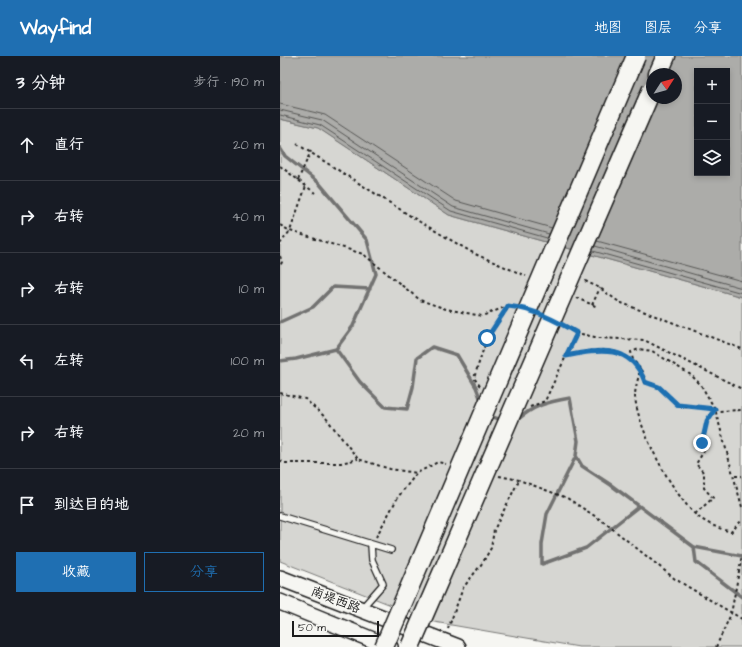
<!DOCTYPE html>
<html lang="zh">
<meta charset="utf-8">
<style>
:root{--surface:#171b24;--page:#242831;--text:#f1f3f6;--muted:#9ea1a6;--line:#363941;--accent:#1f6fb2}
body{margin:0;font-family:"Architects Daughter","LXGW WenKai TC",sans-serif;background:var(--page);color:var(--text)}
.controls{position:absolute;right:12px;top:12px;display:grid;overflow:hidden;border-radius:0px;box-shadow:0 2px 6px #0003}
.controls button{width:36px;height:36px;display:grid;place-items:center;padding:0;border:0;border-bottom:1px solid var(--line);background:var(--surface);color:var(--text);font:20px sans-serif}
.compass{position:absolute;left:366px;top:12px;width:36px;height:36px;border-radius:50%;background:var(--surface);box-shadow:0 2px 6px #0003;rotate:54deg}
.scale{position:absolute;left:12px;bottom:10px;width:87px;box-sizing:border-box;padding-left:4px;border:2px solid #1c1c1c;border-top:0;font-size:11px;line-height:14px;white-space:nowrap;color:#1c1c1c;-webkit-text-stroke:3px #f6f6f2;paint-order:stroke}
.stop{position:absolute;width:12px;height:12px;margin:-9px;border:3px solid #1f6fb2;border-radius:50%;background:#fff}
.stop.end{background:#1f6fb2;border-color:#fff;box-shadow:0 1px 4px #0008}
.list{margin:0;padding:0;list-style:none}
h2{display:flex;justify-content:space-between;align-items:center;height:52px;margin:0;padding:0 16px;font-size:17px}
h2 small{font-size:13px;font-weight:400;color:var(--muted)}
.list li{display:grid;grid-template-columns:26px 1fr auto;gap:12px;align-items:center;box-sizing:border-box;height:72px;padding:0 16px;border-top:1px solid var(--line)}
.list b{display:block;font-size:15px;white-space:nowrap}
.list em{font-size:13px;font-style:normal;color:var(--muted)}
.actions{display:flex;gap:8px;padding:12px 16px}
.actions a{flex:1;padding:9px 0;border:1px solid var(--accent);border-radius:0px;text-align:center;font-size:14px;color:var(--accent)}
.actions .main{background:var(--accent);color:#fff}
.icon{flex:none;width:22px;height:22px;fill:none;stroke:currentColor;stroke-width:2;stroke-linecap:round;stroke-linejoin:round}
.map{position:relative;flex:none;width:462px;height:591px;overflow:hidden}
header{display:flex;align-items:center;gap:24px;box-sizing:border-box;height:56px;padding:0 20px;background:var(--accent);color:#fff}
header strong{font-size:19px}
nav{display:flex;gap:22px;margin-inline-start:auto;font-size:14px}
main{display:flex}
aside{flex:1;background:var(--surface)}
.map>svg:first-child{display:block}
.green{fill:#d6d6d2;stroke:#797977}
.water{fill:#acaca9;stroke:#727271;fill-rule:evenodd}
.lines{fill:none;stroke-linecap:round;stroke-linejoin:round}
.shore{stroke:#565654;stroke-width:1}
.stream{stroke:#727271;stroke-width:3.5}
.service-casing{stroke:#1c1c1c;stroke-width:8}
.secondary-casing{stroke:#1c1c1c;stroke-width:18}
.trunk-casing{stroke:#1c1c1c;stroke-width:21}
.path{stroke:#1c1c1c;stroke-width:2;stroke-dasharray:3 3;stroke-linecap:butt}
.service{stroke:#f6f6f2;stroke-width:5.5}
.secondary{stroke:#f6f6f2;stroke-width:15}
.trunk{stroke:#f6f6f2;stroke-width:18}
.trunk-bridge-casing{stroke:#1c1c1c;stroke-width:21;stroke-linecap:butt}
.trunk-bridge{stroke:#f6f6f2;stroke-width:18}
.route{stroke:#1f6fb2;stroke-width:5}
.labels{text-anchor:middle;stroke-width:3;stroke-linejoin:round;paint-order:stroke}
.street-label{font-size:13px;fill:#1c1c1c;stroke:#f6f6f2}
</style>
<header>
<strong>Wayfind</strong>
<nav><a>地图</a><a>图层</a><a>分享</a></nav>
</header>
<main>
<aside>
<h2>3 分钟<small>步行 · 190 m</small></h2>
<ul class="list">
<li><svg class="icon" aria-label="ahead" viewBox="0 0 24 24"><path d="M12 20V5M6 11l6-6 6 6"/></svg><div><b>直行</b></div><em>20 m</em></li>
<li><svg class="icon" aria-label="right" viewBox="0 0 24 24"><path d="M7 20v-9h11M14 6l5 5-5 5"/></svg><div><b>右转</b></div><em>40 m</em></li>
<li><svg class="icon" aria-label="right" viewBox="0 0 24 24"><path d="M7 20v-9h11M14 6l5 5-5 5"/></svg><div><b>右转</b></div><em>10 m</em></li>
<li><svg class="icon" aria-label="left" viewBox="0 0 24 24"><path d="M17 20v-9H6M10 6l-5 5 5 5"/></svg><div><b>左转</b></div><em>100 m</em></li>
<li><svg class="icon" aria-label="right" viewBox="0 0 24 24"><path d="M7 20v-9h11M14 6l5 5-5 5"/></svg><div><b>右转</b></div><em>20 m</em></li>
<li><svg class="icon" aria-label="arrive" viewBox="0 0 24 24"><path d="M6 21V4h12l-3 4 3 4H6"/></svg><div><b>到达目的地</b></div></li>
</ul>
<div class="actions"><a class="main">收藏</a><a>分享</a></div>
</aside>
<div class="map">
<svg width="462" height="591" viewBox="0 0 462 591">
<rect width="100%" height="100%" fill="#f6f6f2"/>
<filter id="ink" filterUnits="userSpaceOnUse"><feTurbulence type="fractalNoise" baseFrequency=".025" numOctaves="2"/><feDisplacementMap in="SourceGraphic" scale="8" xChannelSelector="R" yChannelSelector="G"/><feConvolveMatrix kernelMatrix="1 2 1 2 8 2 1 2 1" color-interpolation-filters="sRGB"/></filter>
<g filter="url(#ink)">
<path class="green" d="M0,63L38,72L169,159L462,241V591H299L154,566L0,505Z"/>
<path class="water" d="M0,0H462V241L169,159L38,72L0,63ZM417,15H447V117H417ZM372,18H396V42H372Z"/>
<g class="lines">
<path class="shore" d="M0,48L45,59L176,145L272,172
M0,54L42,64L173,151L269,178
M0,59L40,69L171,155L267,182
M317,185L462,225
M315,190L462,232
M313,195L462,237"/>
<path class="stream" d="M0,92L5,100L39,127L87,184L96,218L73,270L56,293
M0,266L33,251L53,231L90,233
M0,305L16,303L56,293L80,326L105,351L127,353L133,331L137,302L152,291L177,299L196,331L202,347
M209,360L222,364
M236,365C254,349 267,346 290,342L298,385L296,400L302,410L331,429L414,491L462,500
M296,400L267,458L262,488V508L306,492L358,451
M414,491L416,506L462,541"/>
<defs>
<path id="service" d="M0,460L111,494
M82,552L103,528L92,504L91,489"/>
<path id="secondary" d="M0,522L178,591
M0,546L110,591"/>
<path id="trunk" d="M378,18L386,0"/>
</defs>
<use href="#service" class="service-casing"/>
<use href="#secondary" class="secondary-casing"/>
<use href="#trunk" class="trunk-casing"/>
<path class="path" d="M17,88L140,166L195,198L246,220
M0,110L35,137
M18,124L31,95
M0,169L10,175L83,198L140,244L166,253L202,260L228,250L233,251
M0,188L10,175L26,130
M0,200L2,206L0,210
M305,225L320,232L339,246L462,293
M296,242L318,251
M312,249L320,232
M285,270L297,277L319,282L364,284L462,333
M286,300L297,277
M361,314L365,326L379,331L398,349L435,353L439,355L462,354
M200,330L194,322L207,282L228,251
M0,337L25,343L46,362L78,403L110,413L137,417L158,406L166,408
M250,351L265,345L286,300C309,295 333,289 352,305
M0,404L4,407H61L78,403
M219,420L239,424L287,442L324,466L395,523L462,563
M455,420H462
M462,451L435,353L421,329L411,319L372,295L359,293L351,296L353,304L360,313C359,321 355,331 355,340C357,372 392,437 416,459C427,468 438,472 451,476L462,464
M415,458L433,442L424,432V417L416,408L427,390L422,387L427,365L435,353
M96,481L118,441L137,417
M168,573L183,532L203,506L211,492L214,474L239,424
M436,591L451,558L462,499"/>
<use href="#service" class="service"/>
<use href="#secondary" class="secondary"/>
<use href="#trunk" class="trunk"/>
<defs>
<path id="trunk-bridge" d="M104,591L356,0
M130,591L372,33"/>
</defs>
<use href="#trunk-bridge" class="trunk-bridge-casing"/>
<use href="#trunk-bridge" class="trunk-bridge"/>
</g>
</g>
<g class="lines" filter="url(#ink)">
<path class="route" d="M207,282L228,250C254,253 275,264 297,277L286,300C320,293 351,288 365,326L379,331L398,349L435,353L427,365L422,387"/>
</g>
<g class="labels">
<g class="street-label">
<text transform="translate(56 543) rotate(21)" y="5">南堤西路</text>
</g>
</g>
</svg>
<div class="controls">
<button>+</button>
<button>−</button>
<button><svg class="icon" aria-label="layers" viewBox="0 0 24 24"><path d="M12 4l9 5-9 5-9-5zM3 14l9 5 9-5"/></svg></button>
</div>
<svg class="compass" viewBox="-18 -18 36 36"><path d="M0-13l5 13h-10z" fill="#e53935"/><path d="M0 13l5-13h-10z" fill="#9ea1a6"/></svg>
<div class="scale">50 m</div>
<div class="stop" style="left:207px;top:282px"></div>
<div class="stop end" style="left:422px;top:387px"></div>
</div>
</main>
